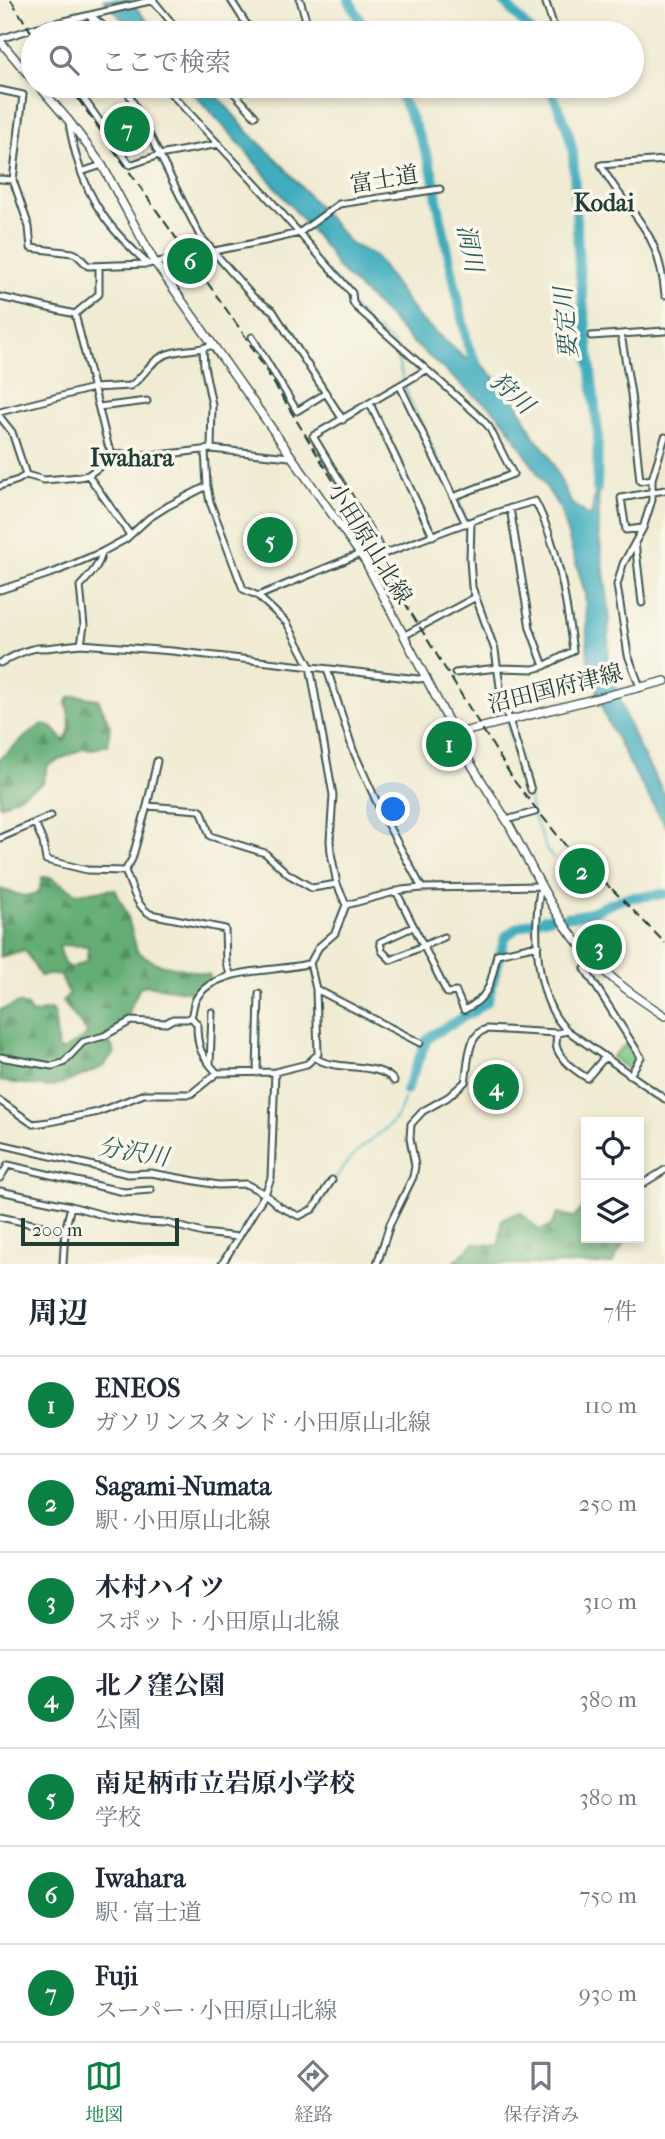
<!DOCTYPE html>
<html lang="ja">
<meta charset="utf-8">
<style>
:root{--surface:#fff;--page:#f2f2f3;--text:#1f2937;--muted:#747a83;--line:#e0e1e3;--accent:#0b8043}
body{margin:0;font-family:"IM FELL French Canon","Noto Serif JP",serif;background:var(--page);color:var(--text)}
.controls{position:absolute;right:21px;bottom:21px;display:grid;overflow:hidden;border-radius:0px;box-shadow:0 4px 10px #0003}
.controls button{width:63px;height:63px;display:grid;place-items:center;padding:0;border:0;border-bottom:2px solid var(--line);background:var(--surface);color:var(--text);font:35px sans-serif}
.scale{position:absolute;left:21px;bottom:18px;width:158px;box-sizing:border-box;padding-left:7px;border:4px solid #1f3d34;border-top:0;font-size:19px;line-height:24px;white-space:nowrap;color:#1f3d34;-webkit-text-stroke:5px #fbf7ec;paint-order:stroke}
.you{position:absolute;left:394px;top:810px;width:24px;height:24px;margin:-18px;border:5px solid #fff;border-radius:50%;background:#1a73e8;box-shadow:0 0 0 10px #1a73e833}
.badge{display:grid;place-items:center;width:46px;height:46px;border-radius:50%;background:var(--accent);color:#fff;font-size:23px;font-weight:700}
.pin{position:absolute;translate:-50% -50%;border:4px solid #fff;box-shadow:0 2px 7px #0006}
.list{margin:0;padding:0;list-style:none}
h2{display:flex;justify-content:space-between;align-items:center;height:91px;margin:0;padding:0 28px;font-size:30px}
h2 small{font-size:23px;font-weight:400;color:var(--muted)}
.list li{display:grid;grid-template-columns:46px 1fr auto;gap:21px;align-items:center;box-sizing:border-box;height:98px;padding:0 28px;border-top:2px solid var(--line)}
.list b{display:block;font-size:26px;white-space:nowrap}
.list p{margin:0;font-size:23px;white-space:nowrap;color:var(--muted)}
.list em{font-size:23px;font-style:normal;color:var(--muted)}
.icon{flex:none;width:38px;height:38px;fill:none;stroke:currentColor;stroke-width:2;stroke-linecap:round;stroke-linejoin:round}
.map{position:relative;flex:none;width:665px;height:1264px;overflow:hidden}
.search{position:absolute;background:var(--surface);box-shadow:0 4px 10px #0003;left:21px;right:21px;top:21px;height:77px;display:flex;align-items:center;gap:18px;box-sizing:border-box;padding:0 24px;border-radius:38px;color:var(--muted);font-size:26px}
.sheet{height:777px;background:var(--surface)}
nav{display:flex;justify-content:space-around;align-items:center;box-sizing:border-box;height:98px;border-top:2px solid var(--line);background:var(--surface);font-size:19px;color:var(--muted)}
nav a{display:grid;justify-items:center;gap:4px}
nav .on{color:var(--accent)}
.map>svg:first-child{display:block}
.grass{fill:url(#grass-tufts);stroke:#4d835e;stroke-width:2}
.forest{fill:url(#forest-firs);stroke:#427554;stroke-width:2;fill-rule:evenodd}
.water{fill:#3fadbe;stroke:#2f7579;stroke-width:2}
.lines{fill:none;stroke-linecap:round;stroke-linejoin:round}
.stream{stroke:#3fadbe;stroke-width:2}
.river{stroke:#3fadbe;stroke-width:10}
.minor-casing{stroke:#3e574c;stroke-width:9}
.major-casing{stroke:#3e574c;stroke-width:10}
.minor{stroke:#fff;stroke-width:5}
.major{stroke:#fff;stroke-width:7}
.rail{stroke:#1f3d34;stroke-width:2;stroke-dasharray:10 5;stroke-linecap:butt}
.labels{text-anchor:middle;stroke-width:7;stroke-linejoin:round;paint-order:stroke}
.street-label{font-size:23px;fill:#1f3d34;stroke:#fbf7ec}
.neighbourhood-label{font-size:24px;font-weight:bold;fill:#1f3d34;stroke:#fbf7ec}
.water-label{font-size:24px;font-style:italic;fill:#295f5d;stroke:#fbf7ec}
</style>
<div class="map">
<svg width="665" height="1264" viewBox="0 0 665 1264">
<defs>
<pattern id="grass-tufts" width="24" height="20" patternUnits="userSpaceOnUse" patternTransform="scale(1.75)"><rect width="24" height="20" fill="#7bc989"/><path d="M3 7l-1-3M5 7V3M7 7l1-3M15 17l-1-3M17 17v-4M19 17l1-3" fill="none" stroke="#64a471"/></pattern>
<pattern id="forest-firs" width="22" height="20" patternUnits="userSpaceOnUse" patternTransform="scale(1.75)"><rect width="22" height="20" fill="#64ad75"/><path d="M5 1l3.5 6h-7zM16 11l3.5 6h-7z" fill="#528e61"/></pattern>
</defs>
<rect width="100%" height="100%" fill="#fbf7ec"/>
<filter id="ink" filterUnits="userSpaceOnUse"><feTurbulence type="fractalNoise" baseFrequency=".0143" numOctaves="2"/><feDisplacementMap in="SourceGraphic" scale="14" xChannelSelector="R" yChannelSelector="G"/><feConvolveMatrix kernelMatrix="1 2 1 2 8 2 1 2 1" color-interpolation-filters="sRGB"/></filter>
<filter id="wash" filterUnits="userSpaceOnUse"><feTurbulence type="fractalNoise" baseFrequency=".00686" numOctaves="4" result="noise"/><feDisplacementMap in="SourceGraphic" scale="28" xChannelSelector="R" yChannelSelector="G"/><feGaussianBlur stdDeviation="1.57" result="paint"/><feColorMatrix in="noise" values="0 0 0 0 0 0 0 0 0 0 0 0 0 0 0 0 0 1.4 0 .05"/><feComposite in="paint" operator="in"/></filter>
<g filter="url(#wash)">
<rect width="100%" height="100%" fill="#f0ebd2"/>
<path class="grass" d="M626,1044L636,1060L629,1070L612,1057Z"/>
<path class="forest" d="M79,696L98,699L110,726L108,745L89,750L84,748L48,765L43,783L0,806V758C15,747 27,733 43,724L53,728L64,741C74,729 69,717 66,703L70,697Z
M42,877H50L77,893L115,889L127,914L137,951L156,963L210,975V980L193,992L146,985L140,987L129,1010V1017L107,1037L115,1053L107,1061L105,1066L65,1083L49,1087L0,1081V1010L19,1003L27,1007L32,1014L48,1010L54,1011L58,1050H64L87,1035L86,1031L62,1001L69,995L60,974L40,976L25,950L0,957V889L24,896L39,893ZM59,945L88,946L87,961L71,968L64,964Z
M586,1205V1238H627L612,1264H452L474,1243L499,1246L502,1219L520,1212L539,1230L551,1226L558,1213L574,1217Z"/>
<path class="water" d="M104,0H129L158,33H135Z
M187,86H204L221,100L248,132L283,166L350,243L375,256L418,317L465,358L479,362L510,393L523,414L534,437L548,453L571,503L591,517L598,477L599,536L609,608L608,661L625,715L639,748L665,795V825L633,770L605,716L588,660L585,593L560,509L507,425L493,409L473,395L409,339L390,318L336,266L329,252L239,143Z"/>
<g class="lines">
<path class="stream" d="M334,278L347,293L351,306L365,318
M377,329L393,344L408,396L454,493
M457,498L465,515
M468,565L469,584
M471,593L478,611
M492,649L498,693L505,719
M507,724L529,795L531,810
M533,815L547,851L553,858
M66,1162L111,1173
M130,1177L155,1176L190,1185L218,1188L241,1187L258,1195
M335,1179C342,1168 350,1158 360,1149C380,1131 397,1126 404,1099
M265,1200L291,1215
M300,1218L315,1213L327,1193"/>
<path class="river" d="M349,0L367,33
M502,0L532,33
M396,86C414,124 433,158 437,200L468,346L480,371
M549,86C559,111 569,125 573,154L579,265L598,433L597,489
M566,917L586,914L625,898L665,894
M543,919L552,917
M406,1091L426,1041L432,1035L474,1011L488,1000L505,937L518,927L536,921"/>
</g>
</g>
<g filter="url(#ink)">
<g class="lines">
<defs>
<path id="minor" d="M153,0L180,33
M231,0L252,33
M300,0L310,33
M545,0L556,33
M90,15L112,33
M91,18L98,33
M0,39L35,28L154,0
M75,86L130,165L159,155L219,144
M125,86L200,236L253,297L273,311L343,420
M164,86L263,192L352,293L353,302L356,307L481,418L489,427L513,474L453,497
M228,86L255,116
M0,90L23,95L13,180L29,227L31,248L73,253L77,255L88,266L148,264L265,241L299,233L339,204L440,189
M69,121C70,134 74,147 77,159C91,207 112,231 148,264
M665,160L601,165C613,189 632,208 646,231C657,249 663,274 665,295
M81,172L102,165
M0,179L13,180
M182,256L195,274
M0,297L75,314L99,294V266
M75,314L108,445L114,456
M621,334L631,394L640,481L652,479
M591,336L665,331
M252,337L297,411L326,393
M203,349L204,366L212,405L211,449
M400,386L466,524
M370,404L433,536
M99,407L147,401
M0,412L93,388L130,386C143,378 149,362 163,356C178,348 197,352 212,345
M0,417L12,432L26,475
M88,475L130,535
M0,486L18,480L26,475L44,480L80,477L88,475L118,454L159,455L211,449L290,457
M471,522L470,559L472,587L495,650L501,694L531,790
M643,528L626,530L621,498L665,490
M635,542L642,603
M384,554L313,436L426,370
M365,561C421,540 477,517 535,501C559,546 566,601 573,651L544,666L530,628L510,508
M0,590L55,572L102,552L126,539L149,518L168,506L207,486
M258,596L360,554
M405,635L476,597
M81,644L84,626L80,586C90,575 99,567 102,552
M0,663C14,656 31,646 46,648L81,644L172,651L418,679L427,678
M327,669L353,750L384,818L422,888
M455,673L497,668L534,669L544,666
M640,687L628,655L617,585L623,564L643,528L652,500V479L665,437
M147,806L157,761
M506,820L535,812
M35,823L43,842L46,860L87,870L125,871
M0,838L51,816
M396,891L447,993L456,992L464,1010C491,997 491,981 497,954L538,945
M346,905L402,890L422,888L541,886C532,926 535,1003 568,1031L665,1099
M413,927L380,942L382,951L391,960L444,937
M593,960L585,969L641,1057L630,1075
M231,976L226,963L225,929L150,914C135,905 132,886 125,871L132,859L147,806L199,810L202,812L210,836L265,853L288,874L312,888L337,884
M316,989L420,1043
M557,1033C557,1037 556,1041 556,1045C559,1060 576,1071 587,1078L605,1057
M0,1057L52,1066L63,1063L83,1042L104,1036L131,1021L166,1023L173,1019H187L191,1017
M316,1058C335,1072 380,1061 394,1081
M210,1065L212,1012
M217,1073C201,1055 197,1048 197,1024L191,1017C193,1012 193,1005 195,1001C212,965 280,973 310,963
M257,1073L259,994
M0,1101L33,1124L49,1122L98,1112L144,1094H191L217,1073L275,1072L307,1064L318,1054L316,989L310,963L319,947L335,933L346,905L337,884L331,853L330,841L333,795L310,666L287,623L258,596L243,589L210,502L207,486L205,450
M0,1144L128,1174L151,1173L218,1185L246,1184L265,1194L280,1207L299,1216L313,1209L332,1180
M0,1178L8,1165L124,1192L151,1190
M639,1186L665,1170
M0,1191L71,1206
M0,1217L65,1231
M63,1264L65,1231L71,1206L110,1217L142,1222L167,1223L203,1233L239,1237
M222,1264L265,1194L271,1178L275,1072
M377,1264L390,1224L413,1177L415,1166L410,1138L411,1124L423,1111L448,1097L465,1082C469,1065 466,1034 487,1029L557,1033L568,1031"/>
<path id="major" d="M0,41L33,80
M39,86L69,121L102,165L154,261L365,561L466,755C479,779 495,800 508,823C534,870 555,921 593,960C614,982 639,999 665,1016
M455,734L665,681"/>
</defs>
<use href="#minor" class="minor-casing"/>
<use href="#major" class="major-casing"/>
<use href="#minor" class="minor"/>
<use href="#major" class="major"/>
<path class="rail" d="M11,0L33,35
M69,86L245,336L379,556L400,595L515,782L566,846L619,896
M612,889L665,943"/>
</g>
</g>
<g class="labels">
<g class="street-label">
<text transform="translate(384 179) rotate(-9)" y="8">富士道</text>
<text transform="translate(370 543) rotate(58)" y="8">小田原山北線</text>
<text transform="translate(555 688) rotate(-14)" y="8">沼田国府津線</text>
</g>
<g class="neighbourhood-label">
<text x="604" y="211">Kodai</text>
<text x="132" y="466">Iwahara</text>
</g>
<g class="water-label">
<text transform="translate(470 248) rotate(79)" y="8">洞川</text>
<text transform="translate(566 323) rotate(-95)" y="8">要定川</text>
<text transform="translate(512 393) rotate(42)" y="8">狩川</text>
<text transform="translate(133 1152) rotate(9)" y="8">分沢川</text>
</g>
</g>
</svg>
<div class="controls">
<button><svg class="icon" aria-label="locate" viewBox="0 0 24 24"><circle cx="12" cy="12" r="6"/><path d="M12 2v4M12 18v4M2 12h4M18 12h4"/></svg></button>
<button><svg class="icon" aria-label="layers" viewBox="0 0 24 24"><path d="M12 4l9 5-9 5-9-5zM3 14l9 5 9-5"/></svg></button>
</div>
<div class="scale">200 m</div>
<div class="you"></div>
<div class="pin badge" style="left:449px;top:744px">1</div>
<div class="pin badge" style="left:582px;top:871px">2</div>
<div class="pin badge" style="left:599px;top:947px">3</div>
<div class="pin badge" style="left:496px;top:1087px">4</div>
<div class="pin badge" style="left:270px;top:540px">5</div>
<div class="pin badge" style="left:190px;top:261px">6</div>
<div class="pin badge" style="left:127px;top:129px">7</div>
<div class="search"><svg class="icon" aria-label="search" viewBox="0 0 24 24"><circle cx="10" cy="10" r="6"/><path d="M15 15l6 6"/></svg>ここで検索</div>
</div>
<section class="sheet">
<h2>周辺<small>7件</small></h2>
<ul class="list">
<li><span class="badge">1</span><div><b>ENEOS</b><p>ガソリンスタンド · 小田原山北線</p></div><em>110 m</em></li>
<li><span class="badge">2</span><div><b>Sagami-Numata</b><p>駅 · 小田原山北線</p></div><em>250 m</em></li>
<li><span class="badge">3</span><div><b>木村ハイツ</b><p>スポット · 小田原山北線</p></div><em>310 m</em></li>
<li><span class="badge">4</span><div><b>北ノ窪公園</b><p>公園</p></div><em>380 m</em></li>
<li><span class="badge">5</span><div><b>南足柄市立岩原小学校</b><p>学校</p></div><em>380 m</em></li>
<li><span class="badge">6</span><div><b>Iwahara</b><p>駅 · 富士道</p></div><em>750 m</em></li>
<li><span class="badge">7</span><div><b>Fuji</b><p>スーパー · 小田原山北線</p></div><em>930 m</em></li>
</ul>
</section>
<nav>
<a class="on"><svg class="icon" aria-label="map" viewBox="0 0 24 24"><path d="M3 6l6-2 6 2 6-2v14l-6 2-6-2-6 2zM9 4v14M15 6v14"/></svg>地図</a>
<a><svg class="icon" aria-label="directions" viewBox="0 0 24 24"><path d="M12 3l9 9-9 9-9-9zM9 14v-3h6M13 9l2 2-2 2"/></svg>経路</a>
<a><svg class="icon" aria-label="saved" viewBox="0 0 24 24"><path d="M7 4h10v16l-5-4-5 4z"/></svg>保存済み</a>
</nav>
